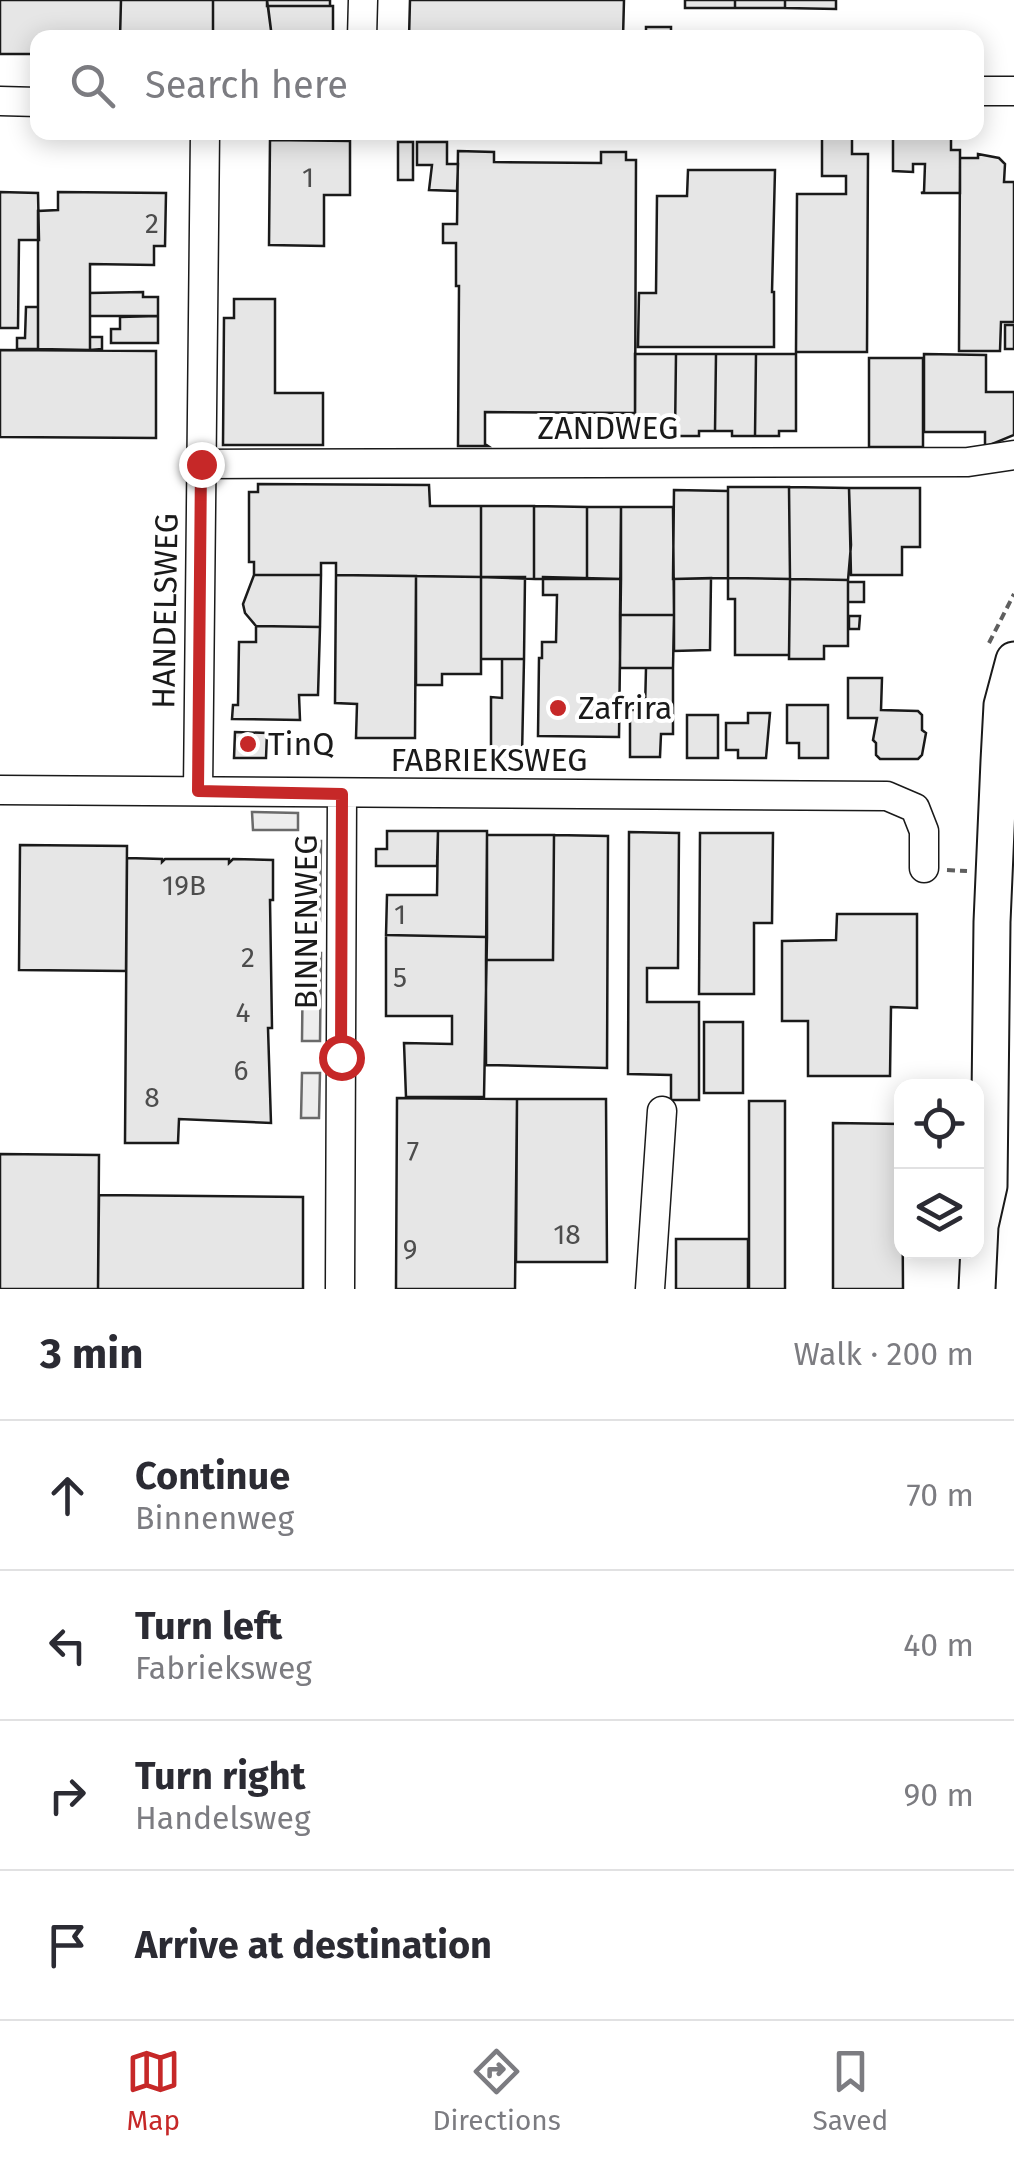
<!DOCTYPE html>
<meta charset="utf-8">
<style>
:root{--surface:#fff;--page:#f7f7f7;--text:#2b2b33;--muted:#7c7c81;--line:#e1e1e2;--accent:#c62828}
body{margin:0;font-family:"Fira Sans",sans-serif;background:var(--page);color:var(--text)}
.controls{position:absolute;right:30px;bottom:30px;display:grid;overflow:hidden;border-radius:20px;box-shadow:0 5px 25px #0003}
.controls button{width:90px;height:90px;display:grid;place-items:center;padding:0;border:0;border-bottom:2px solid var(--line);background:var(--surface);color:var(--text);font:50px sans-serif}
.stop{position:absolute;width:30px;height:30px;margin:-22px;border:8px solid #c62828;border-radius:50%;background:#fff}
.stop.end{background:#c62828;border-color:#fff;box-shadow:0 2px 10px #0008}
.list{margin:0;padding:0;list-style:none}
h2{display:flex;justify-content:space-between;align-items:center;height:130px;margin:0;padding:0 40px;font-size:42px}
h2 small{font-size:32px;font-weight:400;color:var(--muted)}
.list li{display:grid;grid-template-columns:65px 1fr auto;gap:30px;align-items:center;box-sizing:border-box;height:150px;padding:0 40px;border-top:2px solid var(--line)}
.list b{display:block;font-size:38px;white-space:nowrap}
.list p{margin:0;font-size:32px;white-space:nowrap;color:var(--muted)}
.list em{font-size:32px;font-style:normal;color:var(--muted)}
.icon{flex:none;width:55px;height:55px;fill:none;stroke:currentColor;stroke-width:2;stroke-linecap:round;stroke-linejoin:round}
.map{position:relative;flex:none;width:1014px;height:1289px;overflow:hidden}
.search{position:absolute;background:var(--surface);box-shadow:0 5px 25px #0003;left:30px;right:30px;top:30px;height:110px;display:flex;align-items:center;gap:25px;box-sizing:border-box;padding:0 35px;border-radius:20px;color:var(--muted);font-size:38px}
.sheet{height:730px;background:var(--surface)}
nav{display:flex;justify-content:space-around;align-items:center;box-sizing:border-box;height:140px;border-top:2px solid var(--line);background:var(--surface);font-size:28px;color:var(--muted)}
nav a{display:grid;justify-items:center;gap:5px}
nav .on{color:var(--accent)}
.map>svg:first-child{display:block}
.parking{fill:#ededed;stroke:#6a6a6a;stroke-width:2.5}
.building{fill:#e6e6e6;stroke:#1a1a1a;stroke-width:2.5}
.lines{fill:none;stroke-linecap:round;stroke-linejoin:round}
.minor-casing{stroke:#1a1a1a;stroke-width:31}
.major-casing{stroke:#1a1a1a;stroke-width:39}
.path{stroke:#5f5f5f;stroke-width:4;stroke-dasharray:8 5;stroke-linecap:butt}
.minor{stroke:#fff;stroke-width:28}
.major{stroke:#fff;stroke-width:35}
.route{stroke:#c62828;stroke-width:12}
.poi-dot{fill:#c62828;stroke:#fff;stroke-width:4}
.labels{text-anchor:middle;stroke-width:8;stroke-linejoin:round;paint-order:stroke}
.number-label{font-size:28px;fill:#4d4d4d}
.street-label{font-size:32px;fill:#1a1a1a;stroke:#fff}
.poi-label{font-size:32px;fill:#1a1a1a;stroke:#fff;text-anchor:start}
</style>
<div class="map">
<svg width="1014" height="1289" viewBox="0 0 1014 1289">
<rect width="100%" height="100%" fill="#fff"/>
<path class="parking" d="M252,812L298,813V830H253Z
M304,841H321L320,921L303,920Z
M303,953H321L320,1041H302Z
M302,1073H320L319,1118H301Z"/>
<path class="building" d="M0,0H121L120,38H38V54H0Z
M121,0H213V38H120Z
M213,0H267L272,38H213Z
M267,0H330V6H267Z
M410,0H624L623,38H409Z
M685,0H735V8H685Z
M735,0H785V8H735Z
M785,0H836V9L785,8Z
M268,6H333V38H272Z
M646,27H671V38H646Z
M822,134H852V154H868L867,352H796L797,194H846V176H822Z
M893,134H951V150H960V193H921L924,192L925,164H913V172L893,171Z
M270,140L350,141V195H324V246L269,245Z
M398,142H413V180H398Z
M417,142H447V164H458L457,191L429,190L432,165H417Z
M458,151L494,152V162L601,163V152H626V160H636L635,431V413L485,412V444L488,446H458L459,286H456V243H443V224H457Z
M978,154L999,158L1005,164L1004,182H1014V322H1001L1000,351H959L960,158H978Z
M688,170H775L772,292H774V347H638L639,293H656L657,196H687Z
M0,192L38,193L39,240H19L18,328H0Z
M58,192L166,193L165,246H154V265L90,264V350L38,349V211L58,210Z
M143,292V297H158V316H90V293Z
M234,299H275V393H323V445H223L224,318H234Z
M26,307H38V349H17V338H25Z
M158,316V343H111V329H120V317Z
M1005,325H1014V349H1005Z
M90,337H102V349L90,350Z
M0,350L156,351V438L0,437Z
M635,354H676L675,436H652V431L635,430Z
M676,354H716L715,431H699V436H675Z
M716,354H756L755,436H732V431H715Z
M756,354H796V431H779V436H755Z
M924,354L986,355V392H1014V435L985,447V432H924Z
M869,358H923V447H869Z
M258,484L429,485L430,506H481V577L336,575V563H321V575H254V562H249V492H258Z
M728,487H789L790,579L728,578Z
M789,487L849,488L851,545L848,580L790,579Z
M849,488H920V547H902V575H851Z
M674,490L728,491V578L673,579Z
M481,506H534V579L481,577Z
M534,506L587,507V579H534Z
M587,507H621V579H587Z
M621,507H673L674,615H620Z
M254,575H321L320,627L256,626L245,613L243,604Z
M336,575L416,576L415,738H356L357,704L335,703Z
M416,576L481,577V674H442V685H416Z
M481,577H525L524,659H481Z
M543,577L621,579L619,737L538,736L539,658H542V642H556L557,595H543Z
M711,578L710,650L674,651V579Z
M728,578L790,579L789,655H735V599H728Z
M790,579L848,580V646H824V659H789Z
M848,582H864V602H848Z
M620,615H674L673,668H620Z
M849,616H860L859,629H849Z
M256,626L320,627L318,695H299L300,720L232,719L233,705H238L239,642H256Z
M502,659H524L522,756H491V697L502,698Z
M646,668H673V734H661L660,757H630V710H645Z
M848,678H882L881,710L918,711L922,715V730L926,733L922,755L918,759H880L876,755V743L873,740L877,718H848Z
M787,705H828V758H799V743H787Z
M748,713H770L766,758H738V750H726V723H748Z
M687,715H718V758H687Z
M235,732L267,733L266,758H234Z
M387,831H438L437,866H376V849H387Z
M438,831H487V937L386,935L387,895H437Z
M629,832L679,833L678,968H647V1002H699V1100H671V1075L628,1074Z
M700,833H773L772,923H754V994H699Z
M487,835H554L553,960H486Z
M554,835L608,836L607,1068L486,1065V960H553Z
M20,845L127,846L126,971L19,970Z
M127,858L162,859V862L165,859H229V863L233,859L273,860V900H270L272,1028H268L271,1123L179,1119L178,1143H125Z
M837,914H917V1008L891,1007L890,1076H808V1021H782V941L836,940Z
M386,935L487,937L484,1097H406L404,1043L452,1044V1016H386Z
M704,1022H743V1093H704Z
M397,1098L517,1099L515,1289H396Z
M517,1099H606L607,1262H516Z
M749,1101H785V1289H749Z
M833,1123L902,1124L903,1289H833Z
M0,1154L99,1155L98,1289H0Z
M99,1195L303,1197V1289H98Z
M676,1239H748V1289H676Z"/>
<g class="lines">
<defs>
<path id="minor" d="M362,38L363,0
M976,91H1014
M0,101L38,102
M201,464L968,462L1014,455
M0,790L887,796L915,808L924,831V868
M198,791L205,132
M340,1289L342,794
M650,1289L662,1111"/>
<path id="major" d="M977,1289L980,1226L989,1186L992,922L999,761L1002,705L1014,660"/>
</defs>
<use href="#minor" class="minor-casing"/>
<use href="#major" class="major-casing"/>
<path class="path" d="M989,643L1014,594
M947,870L967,871"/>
<use href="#minor" class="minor"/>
<use href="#major" class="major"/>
</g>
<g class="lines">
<path class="route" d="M201,464L198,791L342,794L341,1057"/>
</g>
<g class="poi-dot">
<circle cx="558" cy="708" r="10"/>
<circle cx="248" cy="744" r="10"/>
</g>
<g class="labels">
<g class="number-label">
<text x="308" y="187">1</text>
<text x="152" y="233">2</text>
<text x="184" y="895">19B</text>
<text x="400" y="924">1</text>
<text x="248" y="967">2</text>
<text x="400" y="987">5</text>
<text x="243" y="1022">4</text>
<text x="241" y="1080">6</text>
<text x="152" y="1107">8</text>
<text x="413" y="1161">7</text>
<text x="567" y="1244">18</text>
<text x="410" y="1259">9</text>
</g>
<g class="street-label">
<text x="608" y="439">ZANDWEG</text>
<text transform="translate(165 611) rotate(-89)" y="11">HANDELSWEG</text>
<text x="489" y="771">FABRIEKSWEG</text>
<text transform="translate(306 922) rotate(-90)" y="11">BINNENWEG</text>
</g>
<g class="poi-label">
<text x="578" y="719">Zafrira</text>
<text x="268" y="755">TinQ</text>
</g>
</g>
</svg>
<div class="controls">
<button><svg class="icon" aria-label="locate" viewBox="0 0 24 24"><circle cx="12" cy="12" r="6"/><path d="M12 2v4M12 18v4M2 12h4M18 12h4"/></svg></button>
<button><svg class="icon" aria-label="layers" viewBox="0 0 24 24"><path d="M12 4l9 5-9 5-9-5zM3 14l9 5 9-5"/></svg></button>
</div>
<div class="stop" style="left:341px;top:1057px"></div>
<div class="stop end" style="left:201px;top:464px"></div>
<div class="search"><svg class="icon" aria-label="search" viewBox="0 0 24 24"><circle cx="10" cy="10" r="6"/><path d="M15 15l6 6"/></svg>Search here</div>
</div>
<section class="sheet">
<h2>3 min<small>Walk · 200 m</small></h2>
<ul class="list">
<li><svg class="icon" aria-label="ahead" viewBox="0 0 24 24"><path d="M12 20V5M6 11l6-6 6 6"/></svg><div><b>Continue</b><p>Binnenweg</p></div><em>70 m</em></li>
<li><svg class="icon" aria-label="left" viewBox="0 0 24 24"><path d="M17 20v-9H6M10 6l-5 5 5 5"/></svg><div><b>Turn left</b><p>Fabrieksweg</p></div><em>40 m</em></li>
<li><svg class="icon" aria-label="right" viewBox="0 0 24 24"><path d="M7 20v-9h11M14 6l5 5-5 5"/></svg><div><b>Turn right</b><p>Handelsweg</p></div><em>90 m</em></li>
<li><svg class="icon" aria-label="arrive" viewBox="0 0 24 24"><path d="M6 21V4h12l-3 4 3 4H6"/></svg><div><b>Arrive at destination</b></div></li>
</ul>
</section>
<nav>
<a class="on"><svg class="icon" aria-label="map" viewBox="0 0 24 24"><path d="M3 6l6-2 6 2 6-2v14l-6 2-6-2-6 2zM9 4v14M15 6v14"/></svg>Map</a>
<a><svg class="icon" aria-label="directions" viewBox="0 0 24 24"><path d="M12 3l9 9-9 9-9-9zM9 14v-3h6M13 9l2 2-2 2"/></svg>Directions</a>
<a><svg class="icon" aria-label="saved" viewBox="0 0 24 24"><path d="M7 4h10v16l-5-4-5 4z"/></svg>Saved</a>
</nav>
